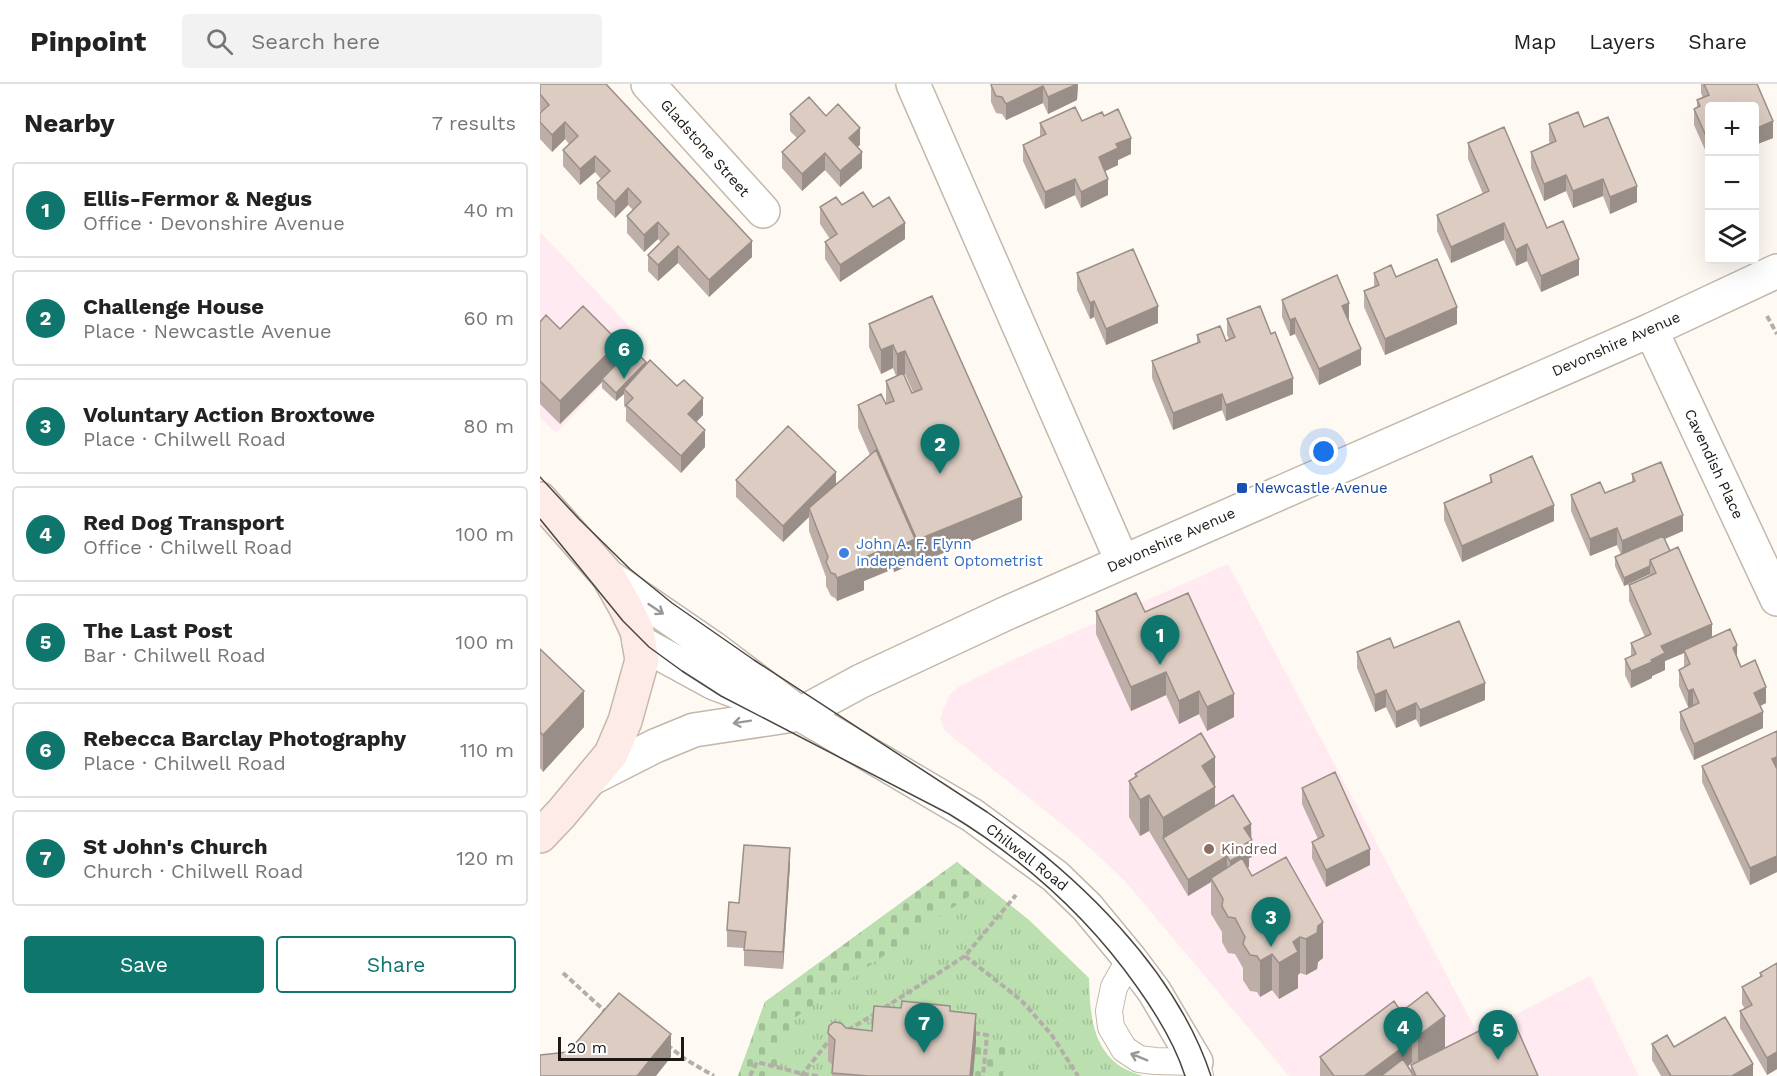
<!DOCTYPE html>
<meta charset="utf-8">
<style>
:root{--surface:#fff;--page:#f2f2f2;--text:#222;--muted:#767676;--line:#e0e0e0;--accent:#0f766e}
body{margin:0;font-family:"Work Sans",sans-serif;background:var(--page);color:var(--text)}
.controls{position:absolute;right:18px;top:18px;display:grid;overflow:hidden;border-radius:6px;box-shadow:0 6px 24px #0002}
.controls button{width:54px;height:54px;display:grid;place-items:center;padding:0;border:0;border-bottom:2px solid var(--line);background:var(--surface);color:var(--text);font:30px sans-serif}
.scale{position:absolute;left:18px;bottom:15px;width:126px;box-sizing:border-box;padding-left:6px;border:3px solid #1d1914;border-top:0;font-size:16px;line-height:21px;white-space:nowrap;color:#1d1914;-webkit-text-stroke:4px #fff;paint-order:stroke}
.you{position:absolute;left:784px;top:368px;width:21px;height:21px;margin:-15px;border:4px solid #fff;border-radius:50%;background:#1a73e8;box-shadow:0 0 0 9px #1a73e833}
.badge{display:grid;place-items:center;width:39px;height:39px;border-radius:50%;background:var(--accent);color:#fff;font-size:20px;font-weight:700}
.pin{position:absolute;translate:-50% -50px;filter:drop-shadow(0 2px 3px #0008)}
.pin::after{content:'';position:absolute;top:32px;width:21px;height:18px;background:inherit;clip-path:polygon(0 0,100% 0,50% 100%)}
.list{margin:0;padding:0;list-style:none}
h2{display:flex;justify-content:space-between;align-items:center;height:78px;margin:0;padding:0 24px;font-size:26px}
h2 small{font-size:20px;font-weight:400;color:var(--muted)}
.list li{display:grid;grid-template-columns:39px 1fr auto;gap:18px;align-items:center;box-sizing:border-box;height:96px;margin:0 12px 12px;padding:0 12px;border:2px solid var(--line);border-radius:6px}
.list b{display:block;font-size:22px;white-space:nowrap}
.list p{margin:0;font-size:20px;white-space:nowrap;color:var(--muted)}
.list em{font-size:20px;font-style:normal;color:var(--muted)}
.actions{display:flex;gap:12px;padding:18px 24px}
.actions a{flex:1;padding:14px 0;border:2px solid var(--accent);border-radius:6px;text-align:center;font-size:21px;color:var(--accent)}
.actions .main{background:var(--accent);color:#fff}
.icon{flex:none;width:33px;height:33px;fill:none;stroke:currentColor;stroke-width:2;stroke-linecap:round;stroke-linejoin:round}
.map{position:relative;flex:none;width:1237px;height:992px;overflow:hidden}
header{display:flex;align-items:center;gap:36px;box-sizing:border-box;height:84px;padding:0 30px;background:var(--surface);border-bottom:2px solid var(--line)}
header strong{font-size:28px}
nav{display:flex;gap:33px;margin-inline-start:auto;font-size:21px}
.search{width:420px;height:54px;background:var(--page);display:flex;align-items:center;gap:15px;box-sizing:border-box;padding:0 21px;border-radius:6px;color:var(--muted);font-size:22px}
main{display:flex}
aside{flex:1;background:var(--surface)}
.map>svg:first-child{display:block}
.commercial{fill:#feeaf0}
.grass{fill:url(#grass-tufts)}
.cemetery{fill:url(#cemetery-stones)}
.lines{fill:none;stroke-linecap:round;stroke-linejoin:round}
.service-casing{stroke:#c3b8aa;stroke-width:28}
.minor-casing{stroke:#c3b8aa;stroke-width:36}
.secondary-casing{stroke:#c3b8aa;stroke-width:36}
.path{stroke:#b3aea8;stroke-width:4;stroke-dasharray:6 3;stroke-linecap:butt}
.service{stroke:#fff;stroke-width:26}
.minor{stroke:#fff;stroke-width:33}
.secondary{stroke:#fdebe7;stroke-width:33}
.tram{stroke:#4b4641;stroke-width:1.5}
.wall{fill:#bdafa7;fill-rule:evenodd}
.shaded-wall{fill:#9a8f88}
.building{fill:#dcccc2;stroke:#9a8f88;stroke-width:1.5}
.oneway{stroke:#999895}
.transit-dot{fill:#1a4fb4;stroke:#fff;stroke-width:2}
.shop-dot{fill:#3f7fe0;stroke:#fff;stroke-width:2}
.education-dot{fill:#8d6e63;stroke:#fff;stroke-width:2}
.labels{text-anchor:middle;stroke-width:4.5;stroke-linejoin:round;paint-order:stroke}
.street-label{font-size:15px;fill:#1d1914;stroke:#fff}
.transit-label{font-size:15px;fill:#164399;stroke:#fff;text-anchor:start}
.shop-label{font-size:15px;fill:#366cbe;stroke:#fff;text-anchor:start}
.education-label{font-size:15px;fill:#785e54;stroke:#fff;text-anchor:start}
</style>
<header>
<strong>Pinpoint</strong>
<div class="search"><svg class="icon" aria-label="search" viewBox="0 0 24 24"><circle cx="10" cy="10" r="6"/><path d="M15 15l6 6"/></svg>Search here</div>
<nav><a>Map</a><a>Layers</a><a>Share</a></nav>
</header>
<main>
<aside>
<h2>Nearby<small>7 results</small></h2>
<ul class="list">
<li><span class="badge">1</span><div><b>Ellis-Fermor &amp; Negus</b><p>Office · Devonshire Avenue</p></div><em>40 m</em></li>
<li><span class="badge">2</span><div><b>Challenge House</b><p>Place · Newcastle Avenue</p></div><em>60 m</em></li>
<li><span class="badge">3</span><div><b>Voluntary Action Broxtowe</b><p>Place · Chilwell Road</p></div><em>80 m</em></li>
<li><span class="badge">4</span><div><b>Red Dog Transport</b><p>Office · Chilwell Road</p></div><em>100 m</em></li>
<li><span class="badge">5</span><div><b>The Last Post</b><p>Bar · Chilwell Road</p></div><em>100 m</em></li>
<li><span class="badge">6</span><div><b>Rebecca Barclay Photography</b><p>Place · Chilwell Road</p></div><em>110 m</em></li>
<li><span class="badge">7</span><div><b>St John's Church</b><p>Church · Chilwell Road</p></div><em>120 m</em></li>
</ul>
<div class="actions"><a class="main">Save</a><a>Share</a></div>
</aside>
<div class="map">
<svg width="1237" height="992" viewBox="0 0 1237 992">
<defs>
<pattern id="grass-tufts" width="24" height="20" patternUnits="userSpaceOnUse" patternTransform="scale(1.5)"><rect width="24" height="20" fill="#bbdfaf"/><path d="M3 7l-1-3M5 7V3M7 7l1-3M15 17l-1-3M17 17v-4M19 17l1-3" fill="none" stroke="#a0bf96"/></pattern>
<pattern id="cemetery-stones" width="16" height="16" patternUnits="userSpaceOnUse" patternTransform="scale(1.5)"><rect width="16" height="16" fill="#bbdfaf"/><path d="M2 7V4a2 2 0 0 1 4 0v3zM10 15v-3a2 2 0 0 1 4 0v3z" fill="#a0bf96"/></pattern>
</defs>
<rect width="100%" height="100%" fill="#fef9f3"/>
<path class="commercial" d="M0,148L104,258L16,349L0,333Z
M688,480L938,950L1050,892L1099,992H749L584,796L538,753L405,647L400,634L410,610L420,602L475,575Z"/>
<path class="grass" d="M417,778L489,836L549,894C550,928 551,966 585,985C591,988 597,990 603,992H198L225,918Z"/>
<path class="cemetery" d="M417,778L445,801L253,935L234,992H198L225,918Z
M436,958L466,961L463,992H433Z"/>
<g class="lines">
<defs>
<path id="service" d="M590,875L574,903L569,927L571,943L584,965L599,975L615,977L656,978L660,992"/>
<path id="minor" d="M108,0L223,127
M373,0L582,477
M1111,246L1237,515
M68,492L173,564L260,630L432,731L515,792L547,823L590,875L614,907L656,978
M99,558L174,599L230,620
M52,694L115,662L154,646L260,630L321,597L469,528L1111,246L1237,187"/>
<path id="secondary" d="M0,415L68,492L86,524L97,547L102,576L85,637L71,670L21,730L0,752"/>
</defs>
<use href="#service" class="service-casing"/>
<use href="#minor" class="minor-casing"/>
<use href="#secondary" class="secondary-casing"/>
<path class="path" d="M1227,232L1237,250
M425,872L481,916L511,950L538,992
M23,889L66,928
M344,924L425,872L476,811
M308,946L338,928
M434,949L447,951L443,992
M127,961L145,975L174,992
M210,992L217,978L263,990L278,992
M261,992L288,958L291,956"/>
<use href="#service" class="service"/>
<use href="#minor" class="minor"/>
<use href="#secondary" class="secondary"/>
<path class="tram" d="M0,393L39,435L90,485L132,519L214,576L447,728C538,791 636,885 671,992
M0,435L83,537L109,563L142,587L181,612L409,730C483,775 547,832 597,903C617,931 635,960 645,992"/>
</g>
<path class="wall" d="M0,0L212,173L169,213L138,179L118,197L108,187V171L121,158L118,155L104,168L87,149V132L93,126L88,121L75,134L57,115V99L61,95L55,88L40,101L23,82V66L29,60L25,55L12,68L0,55V29L1,28L0,27Z
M538,0L537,16L508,30L503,19L466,36L462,30L456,29L451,18V1Z
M1161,0H1217L1233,54L1215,61V22H1170V77L1154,41V25L1157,23V16L1163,14L1161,9Z
M250,30L286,32L320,61L317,63L322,84L300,103L285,86L262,107L242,84V68L257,54L250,47Z
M564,32L591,70L578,76V81L565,87L568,111L541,124L535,111L505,125L483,77V61L500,53V39L542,37Z
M1009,40L1044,43L1097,118L1070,130L1063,112L1033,124L1026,107L1004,117L991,84V68L1010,60L1009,57Z
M928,59L1007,144L1039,191L1001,208L987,177L976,182L964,156L911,179L897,147V131L943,110L928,75Z
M302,121L333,123L365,155L300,198L285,175V158L290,155L280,140V123Z
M537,189L618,239L566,261L554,233L550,235L537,206Z
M834,189L856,193L917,240L845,271L824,223V207L834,203Z
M392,212L482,436L377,480L375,475V479L354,488L353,485L324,497V506L297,517L295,514L291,512L286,502V493L269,447V433L243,458L196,413V396L296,400L330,371L318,344V321L346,320V297L356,292L353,284L341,290L329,263V240ZM365,290L373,308L372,309L364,291Z
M742,216L809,235L808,236L821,281L779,301L755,250L750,252L742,233Z
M687,235L753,310L686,337L682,326L633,346L612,294V277L657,259V251L686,257L689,255L687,251Z
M0,238L20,245L79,278L106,281L163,331L156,338L165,363L141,389L86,337V324L84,322V310L76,317L62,304V298L20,340L0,320Z
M1092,390L1143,447L1125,455L1172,553L1197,572L1201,583L1226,619L1220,622L1223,644L1154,676L1140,645V628L1153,622L1148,623L1139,602V586L1144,583V569L1125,577V586L1112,592V594L1091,604L1085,591V575L1091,572V559L1105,553L1089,517V501L1110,491V490L1084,502L1075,482V473L1081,471L1077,461L1050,472L1031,427V411L1065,409L1092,398Z
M950,391L1014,437L922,478L904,436V419L950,399Z
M556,527L605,528L694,633L667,647L659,630L639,640L626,611L591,627L556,550Z
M854,564L945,616L880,643L876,635L856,644L846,623L835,628L817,584V568Z
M0,565L44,643L3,688L0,684Z
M1237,647V788L1210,801L1162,698V682Z
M595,690L675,709V722L711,754L712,773L709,774V783L707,784L712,792L783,874L778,878L777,885L766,891L760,889L758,891V904L739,915L732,906L720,913L717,908L710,907L703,896V884L695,870L688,869L682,858V848L671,830V798L648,812L609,747L600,752L589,733V697L595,693Z
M762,704L830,781L786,803L772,774V758L778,755L762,720Z
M250,781L243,885L204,882V864L187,863V846L199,819Z
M1237,879V985L1227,991L1200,944V927L1205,925L1202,920V903L1220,893V889Z
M410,927L436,958L433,992H292L293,982L288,977V949L306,944L332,947Z
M861,928L905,964L998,992H780V973ZM872,979L873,980L871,981V986L868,982Z
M1112,960L1134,963L1213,992H1121L1112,976Z"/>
<path class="shaded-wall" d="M538,0L537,16L508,30V13Z
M503,2V19L466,36V20Z
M1233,37V54L1215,61V45Z
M25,38V55L12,68V51Z
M320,44V61L309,70V54Z
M591,54V70L578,76V81L559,90V73L576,60Z
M322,68V84L300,103V87Z
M285,69V86L262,107V90Z
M55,72V88L40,101V85Z
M1026,91V107L1004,117V100Z
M535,95V111L505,125V108Z
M568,95V111L541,124V108Z
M1063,95V112L1033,124V107Z
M1097,102V118L1070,130V113Z
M88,104V121L75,134V118Z
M118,138V155L104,168V151Z
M365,139V155L300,198V181Z
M964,139V156L911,179V163Z
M212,157V173L169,213V196Z
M987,160V177L976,182V166Z
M138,162V179L118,197V181Z
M1039,175V191L1001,208V192Z
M554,217V233L550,235V219Z
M809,219V235L802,239V222Z
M618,222V239L566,261V245Z
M917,223V240L845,271V255Z
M755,234V250L750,252V236Z
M79,258V281L62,295V298L20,340V317Z
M353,261V284L341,290V266Z
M821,265V281L779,301V285Z
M365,267V290L357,294V270Z
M106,278V287L84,305V310L76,317V309Z
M753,294V310L686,337V321Z
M682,310V326L633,346V329Z
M163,314V331L148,347V330Z
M165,346V363L141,389V372Z
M296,388V405L269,424V433L243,458V442Z
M482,413V436L377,480V456Z
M1014,421V437L922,478V462Z
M1143,431V447L1082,473V457Z
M1077,444V461L1050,472V455Z
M375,455V479L354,488V465Z
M353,461V485L324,497V506L297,517V494L321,475Z
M1110,482V490L1084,502V494Z
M1172,540V556L1144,566V569L1125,577V586L1112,592V594L1091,604V587L1111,576L1121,562Z
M1197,561V578L1193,564Z
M626,588V611L591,627V603Z
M945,599V616L880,643V626Z
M1226,603V619L1214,625V609Z
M1153,605V622L1148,623V607Z
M846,606V623L835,628V611Z
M44,607V643L3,688V651Z
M659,607V630L639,640V617Z
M694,610V633L667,647V623Z
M876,619V635L856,644V628Z
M1223,628V644L1154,676V660Z
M675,673V739L623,754V734L662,682Z
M1237,673V689L1232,675Z
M609,711V747L600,752V716Z
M711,740L712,773L709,774V783L690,794V777L704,744Z
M250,764V781L243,885V868Z
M830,765V781L786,803V786Z
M687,772V788L671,794V798L648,812V796Z
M1237,772V788L1210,801V784Z
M783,838V874L778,878L777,885L766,891V855L778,842Z
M760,853V889L758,891V904L739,915V879L753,858Z
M732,870V906L720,913V877Z
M436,930V958L433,992H430Z
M905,932V968L878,988V952Z
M872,943V979L863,985V992H824L857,954Z
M131,950V973L116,992H97Z
M1237,968V985L1227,991V974Z
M1213,980V992H1192Z"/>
<path class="building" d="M0,0H66L212,157L169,196L138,162L118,181L108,171L129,150L118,138L104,151L87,132L101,118L88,104L75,118L57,99L70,87L55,72L40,85L23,66L38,52L25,38L12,51L0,38V29L9,21L0,10Z
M452,0H537L508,13L503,2L466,20L462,13L456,12L451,1Z
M1164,0H1217L1233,37L1215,45V22H1170V61L1154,25L1160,22L1157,16L1169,11Z
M269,13L286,32L298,20L320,44L309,54L322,68L300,87L285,69L262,90L242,68L265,47L250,30Z
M535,23L542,37L562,28L564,32L578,25L591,54L576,60L578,64L559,73L568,95L541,108L535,95L505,108L483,61L506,50L500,39Z
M1038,28L1044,43L1068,33L1097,102L1070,113L1063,95L1033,107L1026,91L1004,100L991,68L1016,57L1009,40Z
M964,43L1007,144L1023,137L1039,175L1001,192L987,160L976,166L964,139L911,163L897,131L949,107L928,59Z
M323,108L333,123L349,113L365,139L300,181L285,158L297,150L280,123L296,113L302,121Z
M593,165L618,222L566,245L554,217L550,219L537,189Z
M897,175L917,223L845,255L824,207L839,201L834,189L851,181L856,193Z
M797,191L809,219L802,222L821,265L779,285L755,234L750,236L742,216Z
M392,212L482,413L377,456L318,321L341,310L346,320L354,317L346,297L363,289L372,309L382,305L365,267L357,270L353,261L341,266L329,240Z
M43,222L79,258L20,317L0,297V238L6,231L20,245Z
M720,222L731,250L735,248L753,294L686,321L682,310L633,329L612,277L660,258L657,251L680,242L686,257L695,253L687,235Z
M92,264L106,278L76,309L62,295Z
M110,276L137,302L144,296L163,314L148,330L165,346L141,372L86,321L93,314L84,305Z
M248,342L296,388L243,442L196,396Z
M336,366L375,455L354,465L353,461L321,475L324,483L297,494L295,490L291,489L286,478L288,473L269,424Z
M992,372L1014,421L922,462L904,419L952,398L950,391Z
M1121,378L1143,431L1082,457L1077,444L1050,455L1031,411L1060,398L1065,409L1095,397L1092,390Z
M1123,452L1130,467L1110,476V482L1084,494L1075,473Z
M1138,463L1172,540L1121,562L1125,569L1111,576L1112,578L1091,587L1085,575L1096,570L1091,559L1111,550L1089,501L1116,489L1110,476Z
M596,509L605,528L648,509L694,610L667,623L659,607L639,617L626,588L591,603L556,527Z
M919,537L945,599L880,626L876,619L856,628L846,606L835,611L817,568L850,554L854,564Z
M1190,545L1197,561L1193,564L1201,583L1215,576L1226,603L1214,609L1223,628L1154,660L1140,628L1159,619L1153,605L1148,607L1139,586L1150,580L1144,566Z
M0,565L44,607L3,651L0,648Z
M1237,647V673L1232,675L1237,685V772L1210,784L1162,682Z
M661,649L675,673L662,682L675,703L623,734L609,711L600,716L589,697L597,692L595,690Z
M795,688L830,765L786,786L772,758L784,752L762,704Z
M693,711L711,740L704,744L712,756L705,760L709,767L690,777L687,772L648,796L623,754Z
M204,761L250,764L243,868L204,866L206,848L187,846L189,818L199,819Z
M746,773L783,838L778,842L777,849L766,855L760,853L753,858L758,868L739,879L732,870L720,877L717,872L710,871L703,860L705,853L695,834L688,833L682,822L683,815L671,794L702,774L712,792Z
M1237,879V968L1227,974L1200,927L1212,921L1202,903L1222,892L1220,889Z
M887,908L905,932L878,952L872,943L857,954L863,963L824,992H794L780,973L854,917L861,928Z
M79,909L131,950L97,992H0V971L28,968Z
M362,917L410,922V927L436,930L430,992H328L292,989L295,956L288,949L289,942L294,938L301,939L306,944L332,947L334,922L361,924Z
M971,931L998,992H876L871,981Z
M1185,933L1213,980L1192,992H1131L1112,960L1127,951L1134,963Z
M863,975L874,992H841Z"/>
<defs><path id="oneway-shaft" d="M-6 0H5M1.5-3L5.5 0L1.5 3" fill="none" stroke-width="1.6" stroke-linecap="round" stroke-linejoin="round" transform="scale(1.5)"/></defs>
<g class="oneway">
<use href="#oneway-shaft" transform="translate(116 525) rotate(34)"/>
<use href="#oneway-shaft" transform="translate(202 638) rotate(171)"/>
<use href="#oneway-shaft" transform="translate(599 973) rotate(-158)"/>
</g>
<rect class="transit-dot" x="696" y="398" width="12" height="12" rx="3"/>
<circle class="shop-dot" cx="304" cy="469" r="6"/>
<circle class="education-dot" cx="669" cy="765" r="6"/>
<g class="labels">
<g class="street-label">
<text transform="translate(165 64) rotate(48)" y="5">Gladstone Street</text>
<text transform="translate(1076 260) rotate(-24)" y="5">Devonshire Avenue</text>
<text transform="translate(1174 380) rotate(65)" y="5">Cavendish Place</text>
<text transform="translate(631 456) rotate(-24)" y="5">Devonshire Avenue</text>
<text transform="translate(487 773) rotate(38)" y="5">Chilwell Road</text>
</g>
<g class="transit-label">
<text x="714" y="409">Newcastle Avenue</text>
</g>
<g class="shop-label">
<text x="316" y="465">John A. F. Flynn<tspan x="316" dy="17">Independent Optometrist</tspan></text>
</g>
<g class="education-label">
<text x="681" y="770">Kindred</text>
</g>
</g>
</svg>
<div class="controls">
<button>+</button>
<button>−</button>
<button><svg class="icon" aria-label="layers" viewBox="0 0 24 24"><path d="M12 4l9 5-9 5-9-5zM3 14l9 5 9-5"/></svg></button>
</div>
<div class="scale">20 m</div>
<div class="you"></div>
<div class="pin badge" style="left:620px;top:581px">1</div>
<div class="pin badge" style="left:400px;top:390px">2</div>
<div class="pin badge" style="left:731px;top:863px">3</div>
<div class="pin badge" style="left:863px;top:973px">4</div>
<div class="pin badge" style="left:958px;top:976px">5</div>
<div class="pin badge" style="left:84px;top:295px">6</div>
<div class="pin badge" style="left:384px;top:969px">7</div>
</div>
</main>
